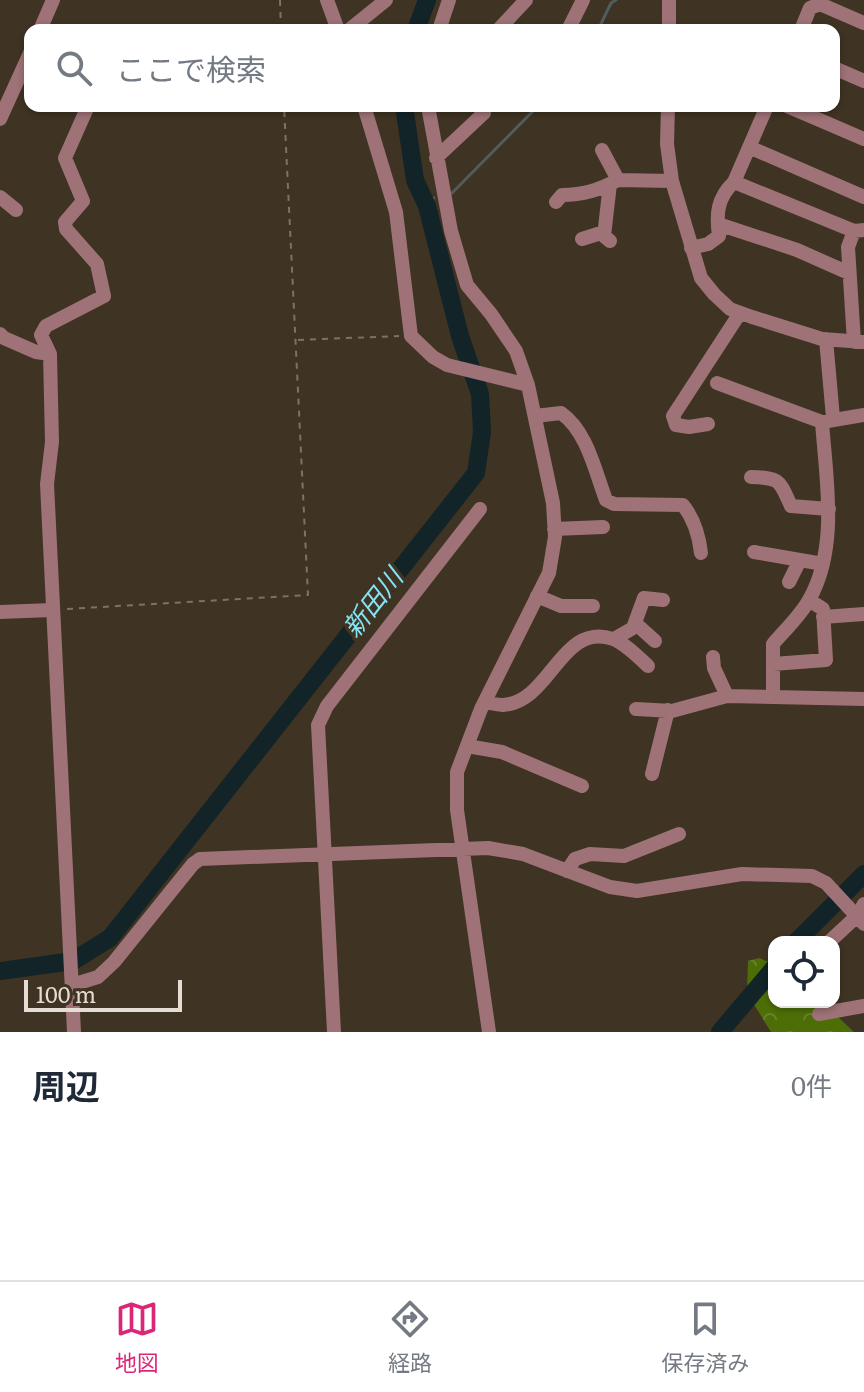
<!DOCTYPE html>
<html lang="ja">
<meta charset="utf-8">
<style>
:root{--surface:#fff;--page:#f2f2f3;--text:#1f2937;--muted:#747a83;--line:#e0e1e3;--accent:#db2777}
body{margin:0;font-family:Literata,"Noto Sans JP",serif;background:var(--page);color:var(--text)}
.controls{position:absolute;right:24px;bottom:24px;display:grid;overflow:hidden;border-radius:16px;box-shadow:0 2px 6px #0004}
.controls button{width:72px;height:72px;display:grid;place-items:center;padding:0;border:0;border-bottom:2px solid var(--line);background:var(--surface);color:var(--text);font:40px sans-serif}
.scale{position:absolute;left:24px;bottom:20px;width:158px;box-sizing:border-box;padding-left:8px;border:4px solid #e5ddd3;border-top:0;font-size:22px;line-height:28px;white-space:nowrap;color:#e5ddd3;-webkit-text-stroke:6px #3f3323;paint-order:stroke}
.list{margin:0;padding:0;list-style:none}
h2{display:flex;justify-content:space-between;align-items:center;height:104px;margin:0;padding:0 32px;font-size:34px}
h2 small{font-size:26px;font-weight:400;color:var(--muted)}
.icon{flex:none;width:44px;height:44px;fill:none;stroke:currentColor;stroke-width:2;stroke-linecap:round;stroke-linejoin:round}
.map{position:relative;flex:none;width:864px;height:1032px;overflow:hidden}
.search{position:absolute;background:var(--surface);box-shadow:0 2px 6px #0004;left:24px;right:24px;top:24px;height:88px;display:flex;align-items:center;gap:20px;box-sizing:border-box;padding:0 28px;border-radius:16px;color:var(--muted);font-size:30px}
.sheet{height:248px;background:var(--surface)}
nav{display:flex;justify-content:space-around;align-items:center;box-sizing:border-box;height:112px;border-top:2px solid var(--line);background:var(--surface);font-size:22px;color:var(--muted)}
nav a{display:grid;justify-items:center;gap:4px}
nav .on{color:var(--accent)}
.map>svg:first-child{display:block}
.forest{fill:url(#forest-crowns)}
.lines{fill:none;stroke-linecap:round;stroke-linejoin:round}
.stream{stroke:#515c5b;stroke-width:3}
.river{stroke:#122428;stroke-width:18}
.path{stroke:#7d7365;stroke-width:2;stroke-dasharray:6 6;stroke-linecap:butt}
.minor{stroke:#9e7276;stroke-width:14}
.labels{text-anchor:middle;stroke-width:7;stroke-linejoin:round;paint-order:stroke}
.water-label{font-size:26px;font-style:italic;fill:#85e3f6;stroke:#3f3323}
</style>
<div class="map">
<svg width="864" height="1032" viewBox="0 0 864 1032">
<defs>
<pattern id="forest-crowns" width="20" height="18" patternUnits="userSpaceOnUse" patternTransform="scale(2)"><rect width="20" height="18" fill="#4d6e07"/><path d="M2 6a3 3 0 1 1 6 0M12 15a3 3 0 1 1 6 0" fill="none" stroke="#66822a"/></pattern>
</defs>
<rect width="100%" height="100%" fill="#3f3323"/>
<path class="forest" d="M759,958L774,964V1002H822L854,1032H771L747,993L748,961Z"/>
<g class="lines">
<path class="stream" d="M598,30L611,3L616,0
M452,193L538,106
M424,200L434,198"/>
<path class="river" d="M416,30L427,0
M796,942L864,874
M0,971L73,961L110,938L476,473L482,432L480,394L460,336L427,206L415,180L404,106
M720,1032L774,968"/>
<path class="path" d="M280,0L281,30
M298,340L399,336
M67,609L308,595L284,106"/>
<path class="minor" d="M327,0L338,30
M40,30L53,0
M349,30L386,0
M439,30L449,0
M498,30L526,0
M568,30L583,0
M669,30V0
M801,30L810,8L820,4L864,23
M834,68L864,81
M364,106L396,212L411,336L433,357L447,365L528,385
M428,106L451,231L467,285L491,314L516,351L528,385L553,503L555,537L549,573L481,709L457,772V810L489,1032
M668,106L667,144L672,181L701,278L714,294L730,309L752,317L822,339L864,342
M787,106L864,139
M0,119L30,53
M749,147L864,197
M602,150L618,180L672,181
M436,158L484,113V106
M734,182L854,231L864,230
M0,197L16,210
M556,202L562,195C583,195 599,190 618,180
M718,224L797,250L849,273
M854,231L848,247L854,342
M582,239L604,232
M610,241L604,236L610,184
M691,248L708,244L719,236C716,214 717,198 734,182L767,106
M0,334L4,338L36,352L50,354
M826,339L833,418
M717,383L822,422
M864,415L822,422C826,479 839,547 809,600C800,616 785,630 773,644V697L864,699
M535,416L561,413C587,431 595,471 606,500L614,504L683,505C694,519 699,535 701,553
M708,424L689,427L676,425L673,416L740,313
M751,477C781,478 779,480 791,506L829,509
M554,529L603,527
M754,552L823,564
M789,582L800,560
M537,596L561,606H593
M0,612L52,610
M823,617L864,614
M635,623L655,641
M614,639L633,628L644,598L663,600
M713,657L714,668L727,696L773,697
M773,664L826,660L823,609L809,600
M485,702C490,703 498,705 503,705C551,702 561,621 613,639C626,644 638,657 648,666
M636,709L672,711L727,696
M467,746L502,752L582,786
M652,774L668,710
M567,871L575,859L590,854L624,856L679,834
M829,942L857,916L864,904
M72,985L98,977L114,962L193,864L200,859L488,848L523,854L610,887L637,891L742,874L812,876L826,883L864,924
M819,1014L864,1006
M74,1032L47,484L52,442L50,354L41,335L46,326L104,296L97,264L66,229L65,222L83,201L65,158L88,106
M334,1032L318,725L327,706L480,509"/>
</g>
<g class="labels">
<g class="water-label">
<text transform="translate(373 603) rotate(-52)" y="9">新田川</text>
</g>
</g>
</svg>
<div class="controls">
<button><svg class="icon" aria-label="locate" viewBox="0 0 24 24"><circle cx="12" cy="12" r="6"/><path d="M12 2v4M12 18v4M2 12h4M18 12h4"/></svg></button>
</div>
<div class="scale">100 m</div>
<div class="search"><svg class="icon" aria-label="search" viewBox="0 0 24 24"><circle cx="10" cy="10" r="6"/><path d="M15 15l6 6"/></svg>ここで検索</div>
</div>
<section class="sheet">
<h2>周辺<small>0件</small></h2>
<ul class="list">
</ul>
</section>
<nav>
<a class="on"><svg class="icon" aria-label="map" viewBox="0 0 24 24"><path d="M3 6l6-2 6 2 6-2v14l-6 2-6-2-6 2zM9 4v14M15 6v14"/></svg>地図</a>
<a><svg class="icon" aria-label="directions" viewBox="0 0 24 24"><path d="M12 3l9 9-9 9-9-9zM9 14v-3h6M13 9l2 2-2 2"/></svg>経路</a>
<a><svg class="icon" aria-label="saved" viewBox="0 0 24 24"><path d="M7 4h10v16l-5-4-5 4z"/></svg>保存済み</a>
</nav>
